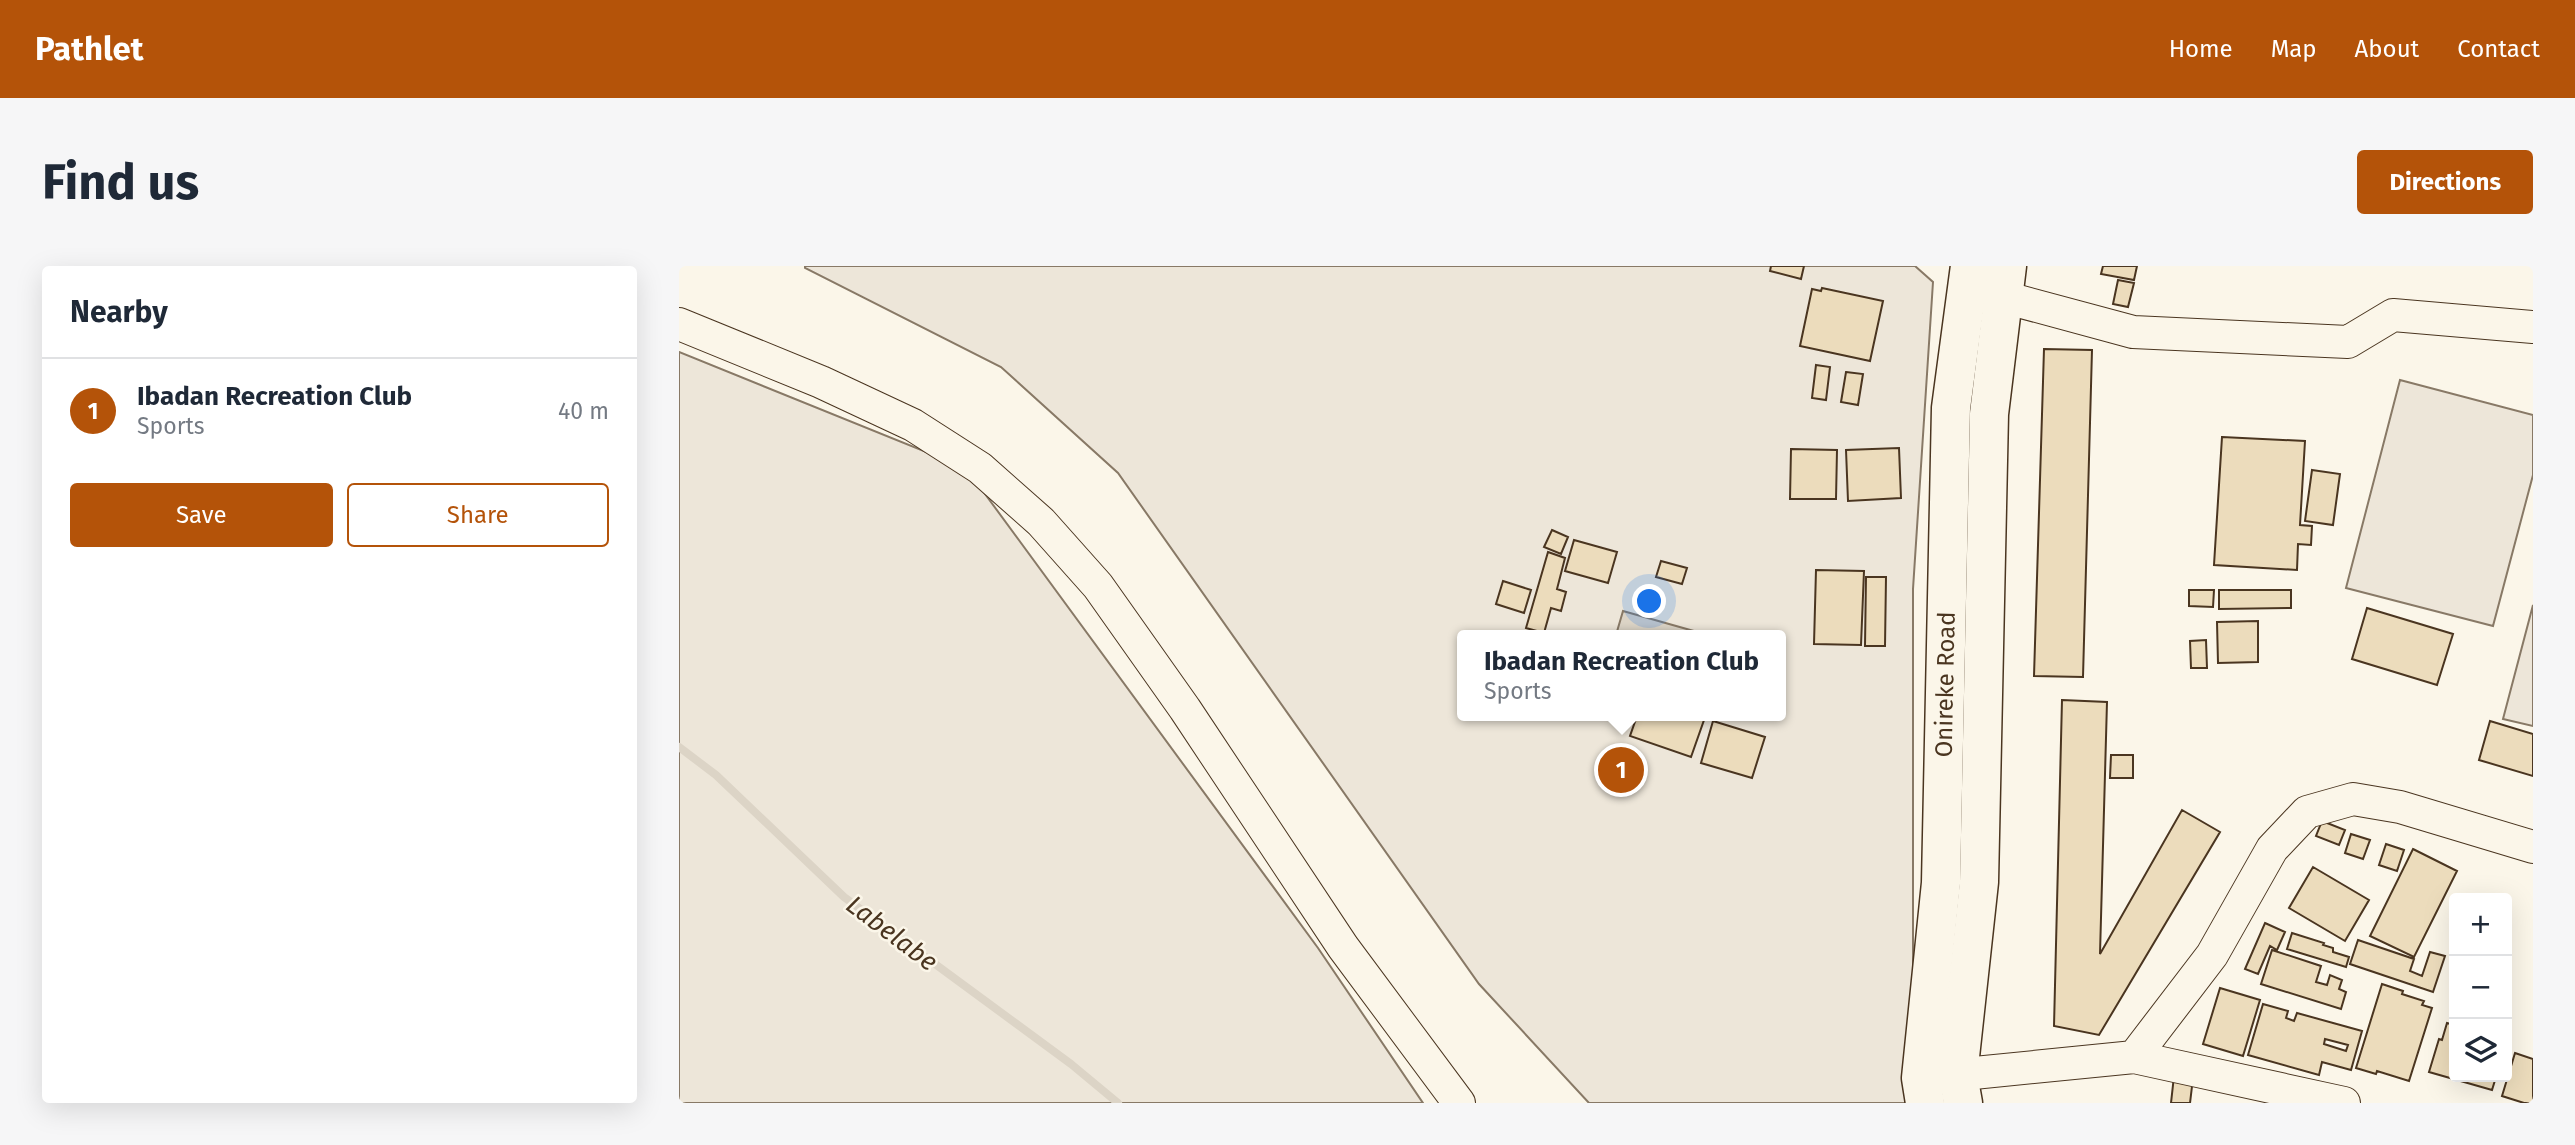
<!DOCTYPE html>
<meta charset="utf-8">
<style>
:root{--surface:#fff;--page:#f6f6f7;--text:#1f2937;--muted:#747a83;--line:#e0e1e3;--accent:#b45309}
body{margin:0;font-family:"Fira Sans",sans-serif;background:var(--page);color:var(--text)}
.controls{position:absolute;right:21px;bottom:21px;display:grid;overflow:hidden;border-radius:7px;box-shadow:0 7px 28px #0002}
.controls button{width:63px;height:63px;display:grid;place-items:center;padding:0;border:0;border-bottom:2px solid var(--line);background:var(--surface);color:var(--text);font:35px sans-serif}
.you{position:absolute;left:971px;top:336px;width:24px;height:24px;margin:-18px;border:5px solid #fff;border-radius:50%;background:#1a73e8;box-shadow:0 0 0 10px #1a73e833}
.badge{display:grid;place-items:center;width:46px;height:46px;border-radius:50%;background:var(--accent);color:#fff;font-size:23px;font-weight:700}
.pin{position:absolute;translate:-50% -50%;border:4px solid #fff;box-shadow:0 2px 7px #0006}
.popup{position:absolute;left:778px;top:364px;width:329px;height:91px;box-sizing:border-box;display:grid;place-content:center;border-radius:7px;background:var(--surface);filter:drop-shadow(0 2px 5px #0005);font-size:23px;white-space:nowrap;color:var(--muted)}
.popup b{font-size:26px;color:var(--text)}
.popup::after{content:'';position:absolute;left:50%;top:100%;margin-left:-14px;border:14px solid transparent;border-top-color:var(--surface)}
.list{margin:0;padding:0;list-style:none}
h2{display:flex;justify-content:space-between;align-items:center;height:91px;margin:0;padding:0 28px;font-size:30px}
h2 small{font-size:23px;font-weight:400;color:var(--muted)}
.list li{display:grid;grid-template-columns:46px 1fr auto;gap:21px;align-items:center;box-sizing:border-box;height:105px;padding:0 28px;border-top:2px solid var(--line)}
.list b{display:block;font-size:26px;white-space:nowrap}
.list p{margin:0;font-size:23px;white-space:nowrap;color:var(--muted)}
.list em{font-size:23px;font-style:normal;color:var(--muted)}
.actions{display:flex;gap:14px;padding:21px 28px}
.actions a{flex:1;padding:16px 0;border:2px solid var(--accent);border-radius:7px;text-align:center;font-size:24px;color:var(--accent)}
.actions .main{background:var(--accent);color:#fff}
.icon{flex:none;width:38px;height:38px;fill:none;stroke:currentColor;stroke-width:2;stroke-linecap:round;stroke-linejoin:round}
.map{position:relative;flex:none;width:1854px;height:837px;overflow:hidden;border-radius:7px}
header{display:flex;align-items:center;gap:42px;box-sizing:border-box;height:98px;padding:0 35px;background:var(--accent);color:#fff}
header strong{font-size:33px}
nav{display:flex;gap:38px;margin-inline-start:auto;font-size:24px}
.intro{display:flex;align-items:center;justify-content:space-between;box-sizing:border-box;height:168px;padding:0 42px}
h1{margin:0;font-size:49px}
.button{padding:18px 32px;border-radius:7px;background:var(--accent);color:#fff;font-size:24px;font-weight:700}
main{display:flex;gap:42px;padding:0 42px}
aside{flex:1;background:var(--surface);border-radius:7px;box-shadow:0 7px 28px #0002}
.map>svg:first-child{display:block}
.green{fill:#ede6d9;stroke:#887966;stroke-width:2;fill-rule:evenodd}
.water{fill:#dcd4c6;stroke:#887966;stroke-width:2}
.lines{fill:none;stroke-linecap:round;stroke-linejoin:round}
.stream{stroke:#dcd4c6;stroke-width:8}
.building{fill:#ecdcbc;stroke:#4a3520;stroke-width:2;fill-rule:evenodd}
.minor-casing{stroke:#4a3520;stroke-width:34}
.major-casing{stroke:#4a3520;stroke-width:41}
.minor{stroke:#fbf6e9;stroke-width:32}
.major{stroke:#fbf6e9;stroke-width:38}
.labels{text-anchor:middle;stroke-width:5;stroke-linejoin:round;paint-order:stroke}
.street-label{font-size:24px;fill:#4a3520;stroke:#fbf6e9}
.water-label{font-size:26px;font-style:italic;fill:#4a3520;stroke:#fbf6e9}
</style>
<header>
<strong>Pathlet</strong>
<nav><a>Home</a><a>Map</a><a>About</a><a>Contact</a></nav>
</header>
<div class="intro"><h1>Find us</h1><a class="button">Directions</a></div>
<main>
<aside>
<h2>Nearby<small></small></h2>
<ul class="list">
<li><span class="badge">1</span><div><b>Ibadan Recreation Club</b><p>Sports</p></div><em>40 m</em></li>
</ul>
<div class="actions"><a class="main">Save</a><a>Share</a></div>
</aside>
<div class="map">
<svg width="1854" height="837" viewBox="0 0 1854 837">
<rect width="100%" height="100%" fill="#fbf6e9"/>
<path class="green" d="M126,0H1236L1254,16L1234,323V837H910L800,718L439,207L322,101L126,2ZM783,369H1101V450H783Z
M0,86L287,202L639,682L744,837H0Z
M1721,114L1854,149V209L1814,360L1667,322Z
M1854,339V460L1824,453Z"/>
<path class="water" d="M944,345L1029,369H937Z"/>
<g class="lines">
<path class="stream" d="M0,481L37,509L165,631L392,798L439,837"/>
</g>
<path class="building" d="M1092,0H1125L1122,13L1091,5Z
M1424,0H1458L1455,14L1422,8Z
M1439,14L1455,17L1449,41L1434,38Z
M1143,22L1204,35L1191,95L1121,80L1133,23L1142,25Z
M1365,83L1413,84L1404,411L1355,410Z
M1137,99L1151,101L1147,134L1133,132Z
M1167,106L1184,108L1179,139L1162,136Z
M1543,171L1626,175L1621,259L1633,260L1632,279L1619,278L1618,304L1535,299Z
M1220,182L1222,232L1169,235L1167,184Z
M1112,183L1158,184L1157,233H1111Z
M1633,204L1661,208L1654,259L1626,255Z
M873,264L889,271L882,288L865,281Z
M895,274L938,286L929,317L886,305Z
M869,286L886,292L878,323L887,326L882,345L872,342L865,367L847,362Z
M982,295L1008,302L1003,318L977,311Z
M1137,304L1185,305L1182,379L1135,378Z
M1187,311H1207L1206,380H1186Z
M824,315L852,324L845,347L817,338Z
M1510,324H1535L1534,341L1510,340Z
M1540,324H1612V342L1540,343Z
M1688,342L1774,368L1758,419L1673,393Z
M1579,355V396L1539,397L1538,356Z
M1527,374L1528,402H1512L1511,375Z
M1383,434L1428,436L1421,688L1503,544L1541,566L1420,769L1375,760Z
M958,450H1014L1025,454L1012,491L951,470Z
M1034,455L1086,471L1073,512L1022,497Z
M1811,455L1854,468V510L1800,494Z
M1432,489H1454V512H1431Z
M1643,555L1666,564L1660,579L1637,570Z
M1672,568L1691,574L1684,593L1666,587Z
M1707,578L1725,584L1718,605L1700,599Z
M1734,583L1778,605L1735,691L1691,670Z
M1634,601L1690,634L1666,675L1610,642Z
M1586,657L1606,666L1598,684L1591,680L1579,708L1566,703Z
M1613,667L1645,677L1644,679L1654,682V686L1670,691L1667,701L1608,683Z
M1679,674L1735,693L1731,705L1743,710L1751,686L1766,690L1754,726L1671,698Z
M1593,684L1642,700L1637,716L1648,719L1651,709L1663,714L1660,723L1667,726L1662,743L1582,718Z
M1703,718L1724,725L1723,728L1745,735L1743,739L1753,742L1730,815L1698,805L1697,808L1677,802Z
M1541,722L1581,734L1564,790L1524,778Z
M1584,738L1609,745L1607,752L1615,755L1618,747L1683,765L1672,804L1643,796L1640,809L1569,789ZM1646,773L1669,779L1667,785L1645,778Z
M1768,757L1775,759V811H1817L1813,824L1750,806L1760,773L1763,774Z
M1836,787L1854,793V837H1845L1823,830Z
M1495,810L1514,812L1511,837H1492Z"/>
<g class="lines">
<defs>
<path id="minor" d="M1302,25L1454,66L1669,76L1714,49L1854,61
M0,58L142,116L234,159L301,202L362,256L419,320L506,443L664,681L780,837
M1455,791L1533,689L1593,583L1628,546L1674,533L1721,541L1854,581
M1255,811L1455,791L1665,837"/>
<g id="major">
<path id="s1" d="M1246,837L1242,812L1262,617L1272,142L1291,0"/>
<path d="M1284,837L1279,809L1300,616L1310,148L1328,0"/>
</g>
</defs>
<use href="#minor" class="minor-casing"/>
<use href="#major" class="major-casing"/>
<use href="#minor" class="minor"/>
<use href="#major" class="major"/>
</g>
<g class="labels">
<g class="street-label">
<text dy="8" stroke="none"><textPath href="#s1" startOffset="420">Onireke Road</textPath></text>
</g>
<g class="water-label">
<text transform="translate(213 667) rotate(37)" y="9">Labelabe</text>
</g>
</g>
</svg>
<div class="controls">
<button>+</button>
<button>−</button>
<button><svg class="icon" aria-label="layers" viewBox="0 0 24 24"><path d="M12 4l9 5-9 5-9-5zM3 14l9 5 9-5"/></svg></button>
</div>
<div class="you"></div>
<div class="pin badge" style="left:942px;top:504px">1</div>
<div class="popup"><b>Ibadan Recreation Club</b>Sports</div>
</div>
</main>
